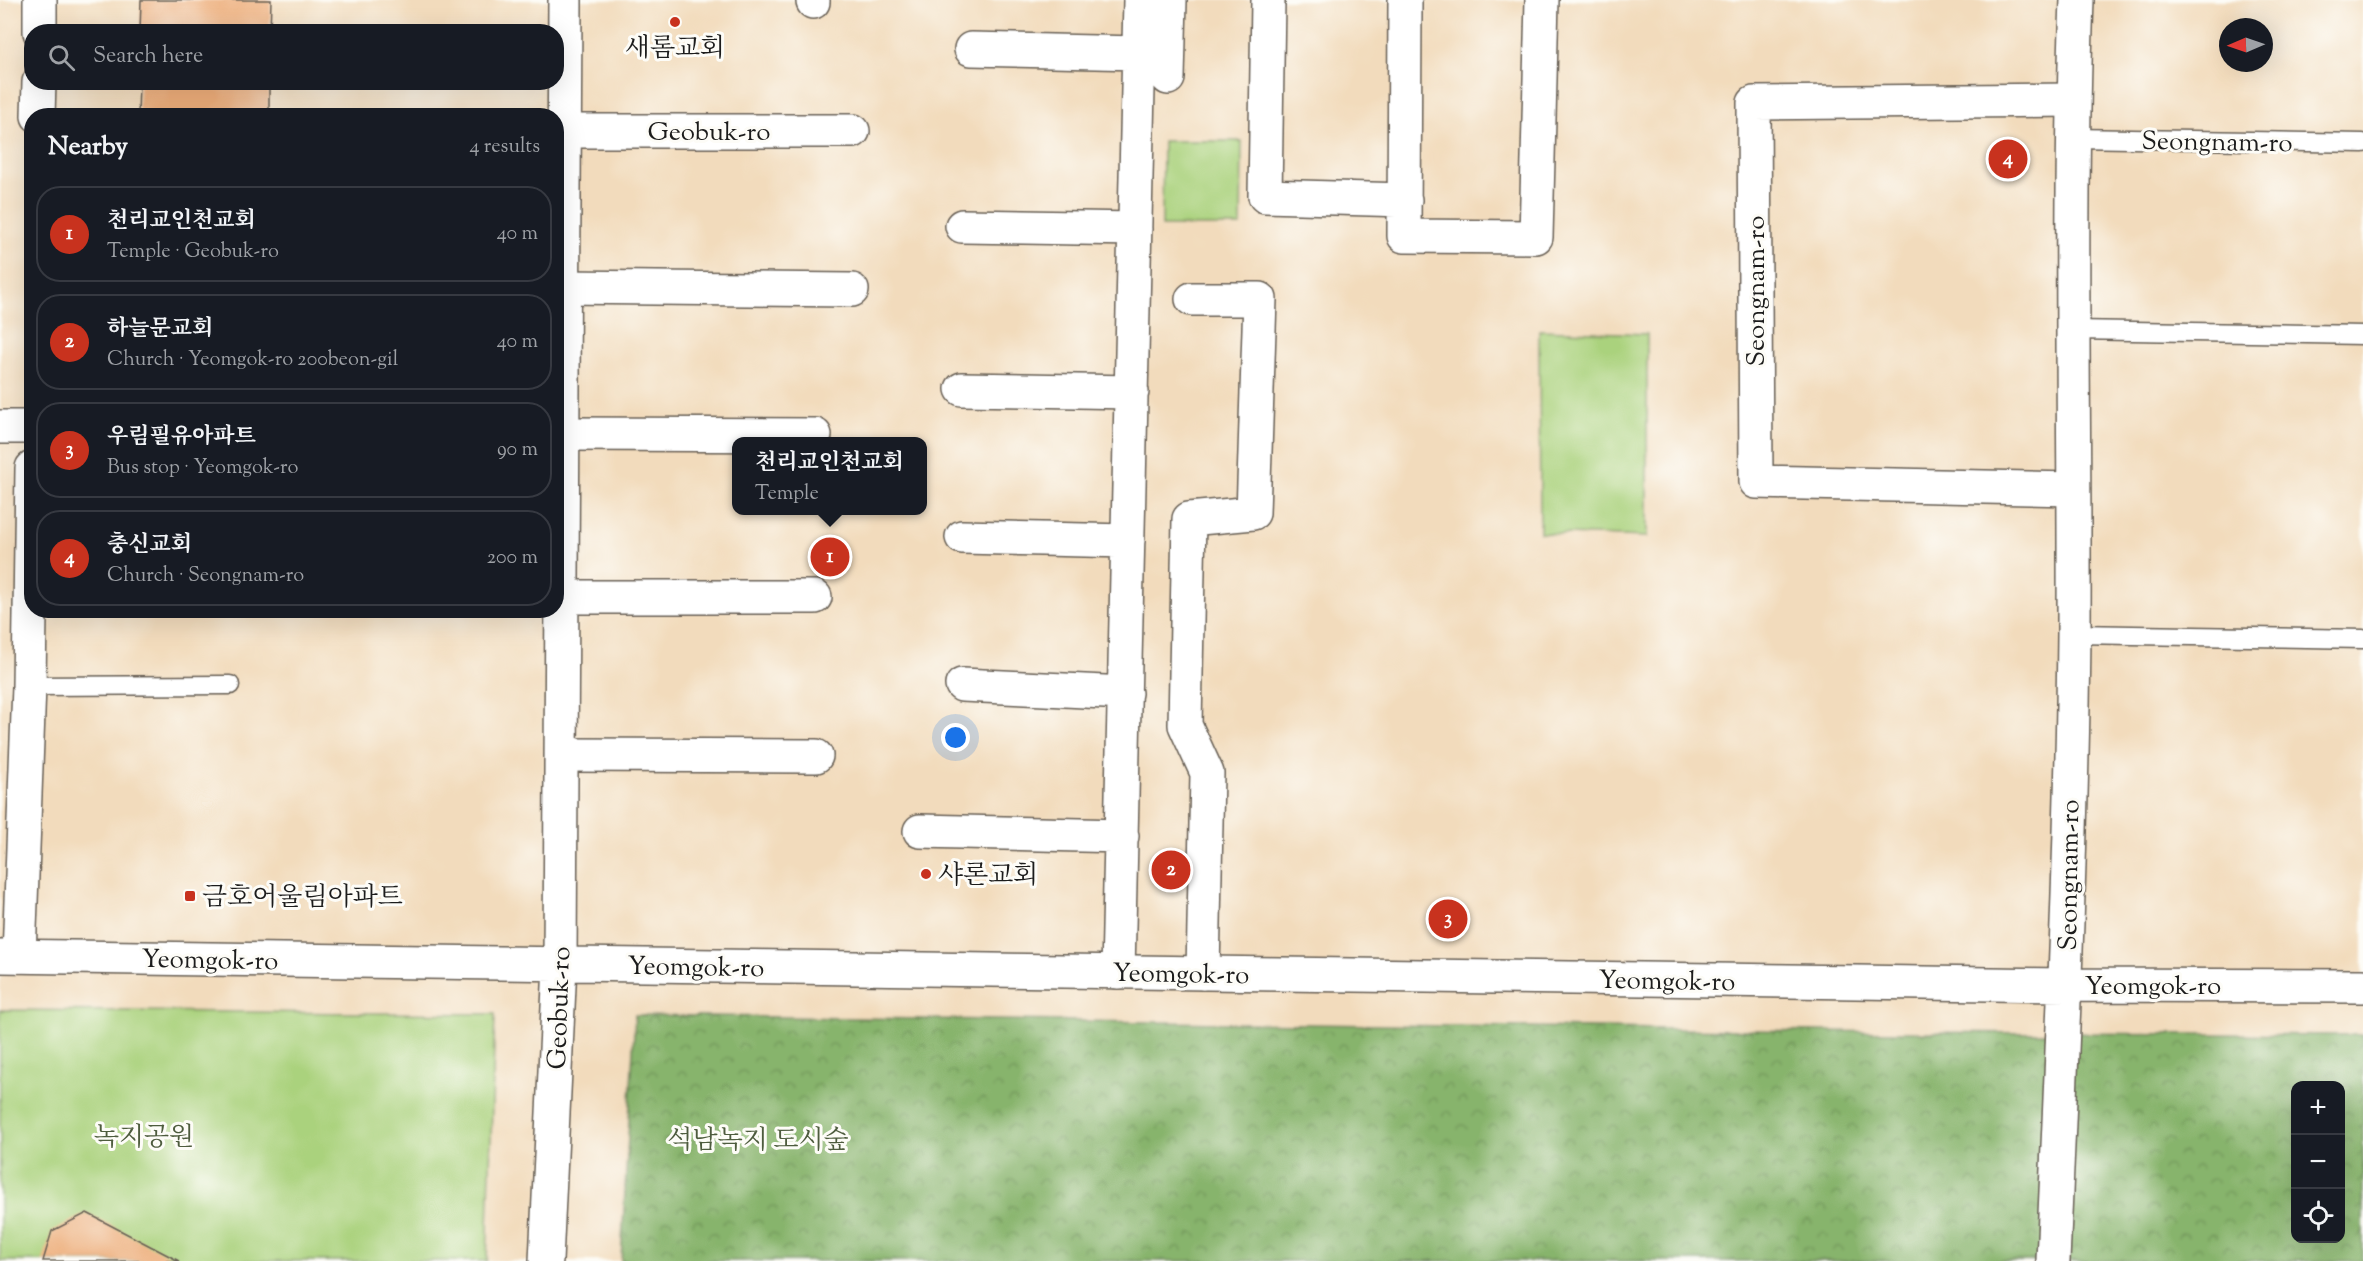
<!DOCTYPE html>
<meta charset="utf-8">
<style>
:root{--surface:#171b24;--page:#20242c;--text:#f1f3f6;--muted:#9ea1a6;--line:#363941;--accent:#c8321e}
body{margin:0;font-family:"Sorts Mill Goudy","Noto Serif KR",serif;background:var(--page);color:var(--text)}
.controls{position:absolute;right:18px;bottom:18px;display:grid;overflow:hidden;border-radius:12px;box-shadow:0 6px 24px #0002}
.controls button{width:54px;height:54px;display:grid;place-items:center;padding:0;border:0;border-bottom:2px solid var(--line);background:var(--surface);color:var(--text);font:30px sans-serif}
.compass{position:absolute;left:2219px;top:18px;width:54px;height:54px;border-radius:50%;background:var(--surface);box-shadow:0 6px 24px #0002;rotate:268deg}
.you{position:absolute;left:956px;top:738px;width:21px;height:21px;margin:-15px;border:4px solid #fff;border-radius:50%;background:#1a73e8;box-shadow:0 0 0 9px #1a73e833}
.badge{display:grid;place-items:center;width:39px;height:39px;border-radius:50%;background:var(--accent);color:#fff;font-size:20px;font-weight:700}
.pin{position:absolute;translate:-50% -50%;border:3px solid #fff;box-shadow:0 2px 6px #0006}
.popup{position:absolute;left:732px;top:437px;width:195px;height:78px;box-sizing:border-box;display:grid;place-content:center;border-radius:12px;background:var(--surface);filter:drop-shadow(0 2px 4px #0005);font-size:20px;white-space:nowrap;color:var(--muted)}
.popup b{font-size:22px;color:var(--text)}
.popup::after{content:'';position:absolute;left:50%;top:100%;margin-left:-12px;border:12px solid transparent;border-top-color:var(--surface)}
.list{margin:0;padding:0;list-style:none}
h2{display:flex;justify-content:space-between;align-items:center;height:78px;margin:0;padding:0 24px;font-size:26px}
h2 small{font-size:20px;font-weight:400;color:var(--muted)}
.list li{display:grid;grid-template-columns:39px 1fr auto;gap:18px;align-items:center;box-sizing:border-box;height:96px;margin:0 12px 12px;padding:0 12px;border:2px solid var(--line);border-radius:24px}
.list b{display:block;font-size:22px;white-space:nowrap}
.list p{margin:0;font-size:20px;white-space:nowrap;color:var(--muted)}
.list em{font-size:20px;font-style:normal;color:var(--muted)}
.icon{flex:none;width:33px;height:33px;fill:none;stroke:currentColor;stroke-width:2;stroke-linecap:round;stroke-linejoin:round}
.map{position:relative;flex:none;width:2363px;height:1261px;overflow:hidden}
.search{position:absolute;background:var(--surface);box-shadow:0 6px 24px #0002;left:24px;top:24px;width:540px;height:66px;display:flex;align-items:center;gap:15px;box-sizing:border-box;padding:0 21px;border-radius:24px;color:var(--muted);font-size:22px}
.panel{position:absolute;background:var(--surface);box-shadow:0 6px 24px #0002;left:24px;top:108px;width:540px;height:510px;border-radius:24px}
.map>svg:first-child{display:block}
.green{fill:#aad27d;stroke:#63774c;stroke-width:1.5}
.forest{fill:url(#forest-crowns);stroke:#526844;stroke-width:1.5;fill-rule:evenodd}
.building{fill:#edad7a}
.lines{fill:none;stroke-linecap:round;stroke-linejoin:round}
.service-casing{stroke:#675f54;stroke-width:21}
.minor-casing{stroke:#675f54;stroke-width:36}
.tertiary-casing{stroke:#675f54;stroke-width:36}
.service{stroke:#fff;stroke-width:18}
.minor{stroke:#fff;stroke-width:33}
.tertiary{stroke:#fff;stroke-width:33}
.poi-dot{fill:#c8321e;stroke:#fdfcf7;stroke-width:2}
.labels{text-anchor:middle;stroke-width:6;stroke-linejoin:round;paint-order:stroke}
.poi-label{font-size:26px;fill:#1c1c1c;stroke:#fdfcf7;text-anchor:start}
.street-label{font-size:26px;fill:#1c1c1c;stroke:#fdfcf7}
.park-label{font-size:26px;fill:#4e5c3e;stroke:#fdfcf7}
</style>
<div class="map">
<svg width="2363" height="1261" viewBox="0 0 2363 1261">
<defs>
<pattern id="forest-crowns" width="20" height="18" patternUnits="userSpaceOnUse" patternTransform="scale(1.5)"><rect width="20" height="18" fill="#87b46c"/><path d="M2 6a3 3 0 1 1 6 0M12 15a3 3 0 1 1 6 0" fill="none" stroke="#6e9258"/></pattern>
</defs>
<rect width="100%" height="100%" fill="#fdfcf7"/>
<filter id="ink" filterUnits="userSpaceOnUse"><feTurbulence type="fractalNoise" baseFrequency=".0167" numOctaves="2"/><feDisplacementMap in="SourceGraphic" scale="12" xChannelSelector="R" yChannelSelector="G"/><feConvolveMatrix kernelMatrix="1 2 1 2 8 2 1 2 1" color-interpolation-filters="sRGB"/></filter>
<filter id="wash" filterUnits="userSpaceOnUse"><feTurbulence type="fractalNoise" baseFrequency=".008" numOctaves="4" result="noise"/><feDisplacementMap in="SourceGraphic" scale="24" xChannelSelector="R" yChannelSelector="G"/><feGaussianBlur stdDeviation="1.35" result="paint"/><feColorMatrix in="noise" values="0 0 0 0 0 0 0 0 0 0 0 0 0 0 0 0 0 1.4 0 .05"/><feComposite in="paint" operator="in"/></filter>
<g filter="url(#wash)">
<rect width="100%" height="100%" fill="#f2dbbc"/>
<path class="green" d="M1163,141H1242L1241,226H1162Z
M1539,330L1647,334V537L1540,533Z
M0,1010L495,1014L487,1261H0Z"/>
<path class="forest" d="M635,1015L1899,1032L2363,1035V1261H621ZM2296,1086H2340V1238H2296Z"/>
<g id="blocks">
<path class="building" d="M141,0H271L270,32H140Z
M139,82H269V116H138Z
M87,1213L179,1261H43L52,1231Z"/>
</g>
</g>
<g filter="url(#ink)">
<use href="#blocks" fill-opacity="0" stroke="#675f54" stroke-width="1.5"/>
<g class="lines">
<defs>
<path id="service" d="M2072,138L2363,143
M2073,330L2363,335
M2074,634L2363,639
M29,686L230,685"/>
<path id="minor" d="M1268,0L1265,196L1405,200
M1405,0L1404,236L1536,237L1542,0
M813,2V0
M40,32V0
M971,49L1139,53
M1168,78L1170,0
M38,116L39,82
M565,131H853
M962,226L1135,229
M564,287L852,290
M1192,299H1260L1253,513L1189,519L1185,725L1207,773L1203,973
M962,389L1132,392
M0,427H32
M563,434L815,435
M2073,489L1756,482L1754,103L2073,100
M962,537L1128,541
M563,597H815
M962,685L1125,693
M562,755L816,756
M920,831L1122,836
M19,956L29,686L32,468
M1118,972L1140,0"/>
<path id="tertiary" d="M0,956L2066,985L2363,986
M546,1261L560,965L565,0
M2053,1261C2062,1052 2072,843 2074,634C2075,422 2069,211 2077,0"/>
</defs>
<use href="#service" class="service-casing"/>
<use href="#minor" class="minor-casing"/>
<use href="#tertiary" class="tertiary-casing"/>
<use href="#service" class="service"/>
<use href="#minor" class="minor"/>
<use href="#tertiary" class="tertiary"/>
</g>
</g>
<g class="poi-dot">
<circle cx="675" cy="22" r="6"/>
<circle cx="926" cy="874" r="6"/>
<rect x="184" y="890" width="12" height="12" rx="3"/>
</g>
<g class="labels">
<g class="poi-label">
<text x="675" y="56" text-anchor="middle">새롬교회</text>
<text x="938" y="883">샤론교회</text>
<text x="202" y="905">금호어울림아파트</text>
</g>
<g class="street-label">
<text x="709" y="140">Geobuk-ro</text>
<text transform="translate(2217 141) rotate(1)" y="9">Seongnam-ro</text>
<text transform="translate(1755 291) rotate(-90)" y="9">Seongnam-ro</text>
<text transform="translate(2068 875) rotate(-89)" y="9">Seongnam-ro</text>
<text transform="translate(210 959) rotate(1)" y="9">Yeomgok-ro</text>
<text transform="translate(696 966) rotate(1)" y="9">Yeomgok-ro</text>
<text transform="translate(1181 973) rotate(1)" y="9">Yeomgok-ro</text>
<text transform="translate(1667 980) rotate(1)" y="9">Yeomgok-ro</text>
<text x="2153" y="994">Yeomgok-ro</text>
<text transform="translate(558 1008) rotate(-88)" y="9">Geobuk-ro</text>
</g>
<g class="park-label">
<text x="144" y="1145">녹지공원</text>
<text x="758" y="1148">석남녹지 도시숲</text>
</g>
</g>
</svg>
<div class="controls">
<button>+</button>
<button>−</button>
<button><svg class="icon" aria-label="locate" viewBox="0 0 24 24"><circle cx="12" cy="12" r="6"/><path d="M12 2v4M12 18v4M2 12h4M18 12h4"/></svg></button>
</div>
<svg class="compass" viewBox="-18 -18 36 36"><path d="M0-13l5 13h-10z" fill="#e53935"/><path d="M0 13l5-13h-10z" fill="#9ea1a6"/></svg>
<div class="you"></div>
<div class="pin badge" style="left:830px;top:557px">1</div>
<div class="popup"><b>천리교인천교회</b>Temple</div>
<div class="pin badge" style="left:1171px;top:870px">2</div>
<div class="pin badge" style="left:1448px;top:919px">3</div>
<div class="pin badge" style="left:2008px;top:159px">4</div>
<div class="search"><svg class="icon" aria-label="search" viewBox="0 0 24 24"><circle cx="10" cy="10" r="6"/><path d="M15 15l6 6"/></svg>Search here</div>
<section class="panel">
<h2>Nearby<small>4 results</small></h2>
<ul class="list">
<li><span class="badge">1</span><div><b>천리교인천교회</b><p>Temple · Geobuk-ro</p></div><em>40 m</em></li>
<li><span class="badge">2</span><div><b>하늘문교회</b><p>Church · Yeomgok-ro 200beon-gil</p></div><em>40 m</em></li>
<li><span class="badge">3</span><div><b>우림필유아파트</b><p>Bus stop · Yeomgok-ro</p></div><em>90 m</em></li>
<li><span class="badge">4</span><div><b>충신교회</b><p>Church · Seongnam-ro</p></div><em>200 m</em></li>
</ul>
</section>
</div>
